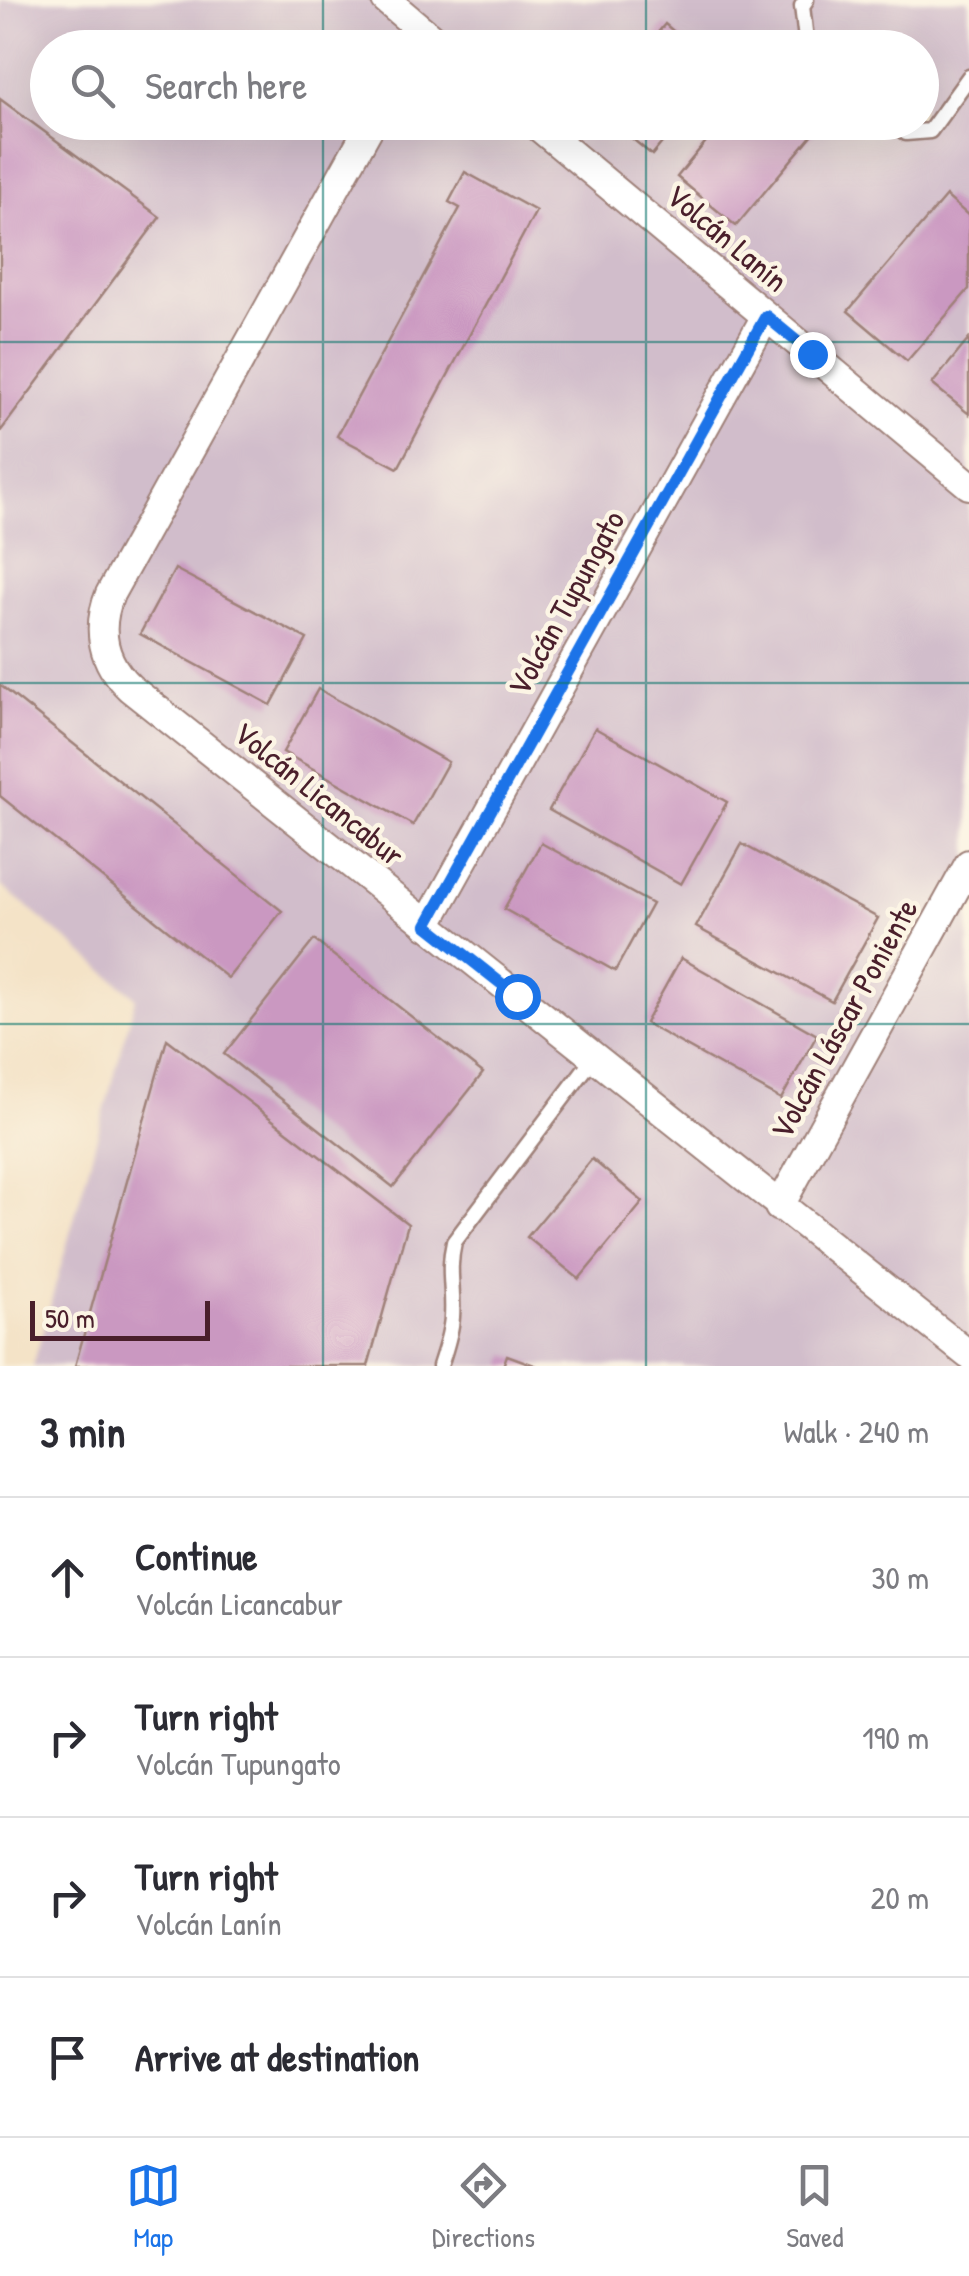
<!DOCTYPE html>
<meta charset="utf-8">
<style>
:root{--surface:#fff;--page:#f2f2f3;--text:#2b2b33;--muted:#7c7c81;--line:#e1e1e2;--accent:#1a73e8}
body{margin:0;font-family:"Patrick Hand",sans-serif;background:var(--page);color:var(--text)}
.scale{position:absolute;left:30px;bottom:25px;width:180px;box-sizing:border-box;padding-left:10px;border:5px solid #4a1f2b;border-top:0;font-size:28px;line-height:35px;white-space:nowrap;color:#4a1f2b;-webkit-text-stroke:8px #fcf5e5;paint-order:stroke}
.stop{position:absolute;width:30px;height:30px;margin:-22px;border:8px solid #1a73e8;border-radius:50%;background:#fff}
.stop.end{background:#1a73e8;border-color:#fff;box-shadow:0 2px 10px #0008}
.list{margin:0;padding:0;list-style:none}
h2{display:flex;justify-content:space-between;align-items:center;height:130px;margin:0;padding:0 40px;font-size:42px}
h2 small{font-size:32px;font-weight:400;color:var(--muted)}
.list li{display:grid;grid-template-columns:65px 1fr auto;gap:30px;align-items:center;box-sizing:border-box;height:160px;padding:0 40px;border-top:2px solid var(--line)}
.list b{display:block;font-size:38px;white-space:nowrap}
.list p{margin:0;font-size:32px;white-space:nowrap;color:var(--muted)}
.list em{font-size:32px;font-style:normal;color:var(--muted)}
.icon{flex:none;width:55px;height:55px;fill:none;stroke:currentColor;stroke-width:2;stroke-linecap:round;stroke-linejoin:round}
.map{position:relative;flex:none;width:969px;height:1366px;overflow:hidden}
.search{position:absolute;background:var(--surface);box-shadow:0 10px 40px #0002;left:30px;right:30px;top:30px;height:110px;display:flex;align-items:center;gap:25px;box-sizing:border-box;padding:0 35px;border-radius:55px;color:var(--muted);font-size:38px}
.sheet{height:770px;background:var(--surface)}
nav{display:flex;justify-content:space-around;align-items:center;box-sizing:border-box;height:140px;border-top:2px solid var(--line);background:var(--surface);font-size:28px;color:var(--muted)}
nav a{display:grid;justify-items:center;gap:5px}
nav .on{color:var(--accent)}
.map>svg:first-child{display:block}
.industrial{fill:#d1bdcb;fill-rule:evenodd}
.building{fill:#ca98c1}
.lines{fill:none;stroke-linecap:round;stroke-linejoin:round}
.service-casing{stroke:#9f8179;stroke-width:19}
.minor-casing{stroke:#9f8179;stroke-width:32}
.service{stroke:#fff;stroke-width:14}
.minor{stroke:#fff;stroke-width:28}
.route{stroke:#1a73e8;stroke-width:12}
.grid{fill:none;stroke:#0f766e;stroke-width:2.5;stroke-opacity:0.55}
.labels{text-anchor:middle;stroke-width:9;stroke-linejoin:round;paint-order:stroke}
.street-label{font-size:32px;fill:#4a1f2b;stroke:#fcf5e5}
</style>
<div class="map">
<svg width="969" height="1366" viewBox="0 0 969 1366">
<rect width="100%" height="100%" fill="#fcf5e5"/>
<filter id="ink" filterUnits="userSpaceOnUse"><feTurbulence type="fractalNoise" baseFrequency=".01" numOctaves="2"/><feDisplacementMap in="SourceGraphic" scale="20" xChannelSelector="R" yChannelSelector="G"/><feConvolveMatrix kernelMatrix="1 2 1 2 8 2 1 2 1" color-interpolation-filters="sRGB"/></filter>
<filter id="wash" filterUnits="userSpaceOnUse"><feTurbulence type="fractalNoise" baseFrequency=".0048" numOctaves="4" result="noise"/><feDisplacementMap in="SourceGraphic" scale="40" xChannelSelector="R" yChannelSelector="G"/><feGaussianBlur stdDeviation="2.25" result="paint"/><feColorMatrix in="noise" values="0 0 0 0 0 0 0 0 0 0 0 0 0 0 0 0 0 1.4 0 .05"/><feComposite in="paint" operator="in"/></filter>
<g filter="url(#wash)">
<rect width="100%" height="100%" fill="#f4e3c7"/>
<path class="industrial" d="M0,0H969V1366H33L136,997L0,885ZM48,48H922V122H48Z"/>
<g id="blocks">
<path class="building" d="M665,24L693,48H645Z
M0,99L160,217L0,432Z
M612,122H679L652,155Z
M722,122H823L736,226L677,177Z
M465,172L536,211L398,468L337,436L460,208L449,202Z
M946,196L969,216V289L907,361L848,311Z
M969,339V414L932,384Z
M175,569L307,639L271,705L140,634Z
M0,685L282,911L228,978L0,796Z
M318,689L448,762L413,825L283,752Z
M595,728L727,802L681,884L549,810Z
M541,843L652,904L615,971L504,909Z
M742,844L878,918L832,1001L696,927Z
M314,940L483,1073L393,1187L224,1054Z
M681,958L817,1035L781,1099L645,1023Z
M167,1039L408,1224L368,1366H75Z
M592,1159L643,1202L579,1279L527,1237Z
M507,1355L537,1366H503Z"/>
</g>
</g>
<g filter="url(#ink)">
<use href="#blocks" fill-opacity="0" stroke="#9f8179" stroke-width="2.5"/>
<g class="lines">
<defs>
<path id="service" d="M806,0L802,6L807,48
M893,122L906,133L930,131L969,77
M440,1366C445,1350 451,1334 452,1317C454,1288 447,1272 454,1242L594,1057"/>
<path id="minor" d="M386,0L443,48
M372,122L110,594C96,629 102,662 130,688L969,1355
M533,122L969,485
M427,925L766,316
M779,1207L969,864"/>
</defs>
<use href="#service" class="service-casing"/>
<use href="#minor" class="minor-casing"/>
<use href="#service" class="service"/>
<use href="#minor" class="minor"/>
</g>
</g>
<g class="lines" filter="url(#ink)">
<path class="route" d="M517,996L427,925L766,316L812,354"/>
</g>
<path class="grid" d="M323,0V48M646,0V48M323,122V1366M646,122V1366M0,342H969M0,683H969M0,1024H969"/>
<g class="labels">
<g class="street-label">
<text transform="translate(727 238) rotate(40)" y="11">Volcán Lanín</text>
<text transform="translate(566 603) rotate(-61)" y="11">Volcán Tupungato</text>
<text transform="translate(319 794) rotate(39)" y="11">Volcán Licancabur</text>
<text transform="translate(844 1019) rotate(-61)" y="11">Volcán Láscar Poniente</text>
</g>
</g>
</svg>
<div class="scale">50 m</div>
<div class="stop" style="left:517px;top:996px"></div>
<div class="stop end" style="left:812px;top:354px"></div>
<div class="search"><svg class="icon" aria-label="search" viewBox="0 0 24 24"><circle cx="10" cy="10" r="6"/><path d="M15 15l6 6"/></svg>Search here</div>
</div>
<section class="sheet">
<h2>3 min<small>Walk · 240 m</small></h2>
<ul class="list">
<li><svg class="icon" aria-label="ahead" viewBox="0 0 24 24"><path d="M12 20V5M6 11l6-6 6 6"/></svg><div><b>Continue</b><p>Volcán Licancabur</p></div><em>30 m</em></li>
<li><svg class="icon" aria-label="right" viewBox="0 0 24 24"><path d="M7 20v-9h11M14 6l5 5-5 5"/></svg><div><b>Turn right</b><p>Volcán Tupungato</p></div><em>190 m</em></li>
<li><svg class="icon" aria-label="right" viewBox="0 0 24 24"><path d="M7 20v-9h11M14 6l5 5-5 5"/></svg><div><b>Turn right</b><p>Volcán Lanín</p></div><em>20 m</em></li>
<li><svg class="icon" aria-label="arrive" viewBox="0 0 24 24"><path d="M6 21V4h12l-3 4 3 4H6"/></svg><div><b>Arrive at destination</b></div></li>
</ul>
</section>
<nav>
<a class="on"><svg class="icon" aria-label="map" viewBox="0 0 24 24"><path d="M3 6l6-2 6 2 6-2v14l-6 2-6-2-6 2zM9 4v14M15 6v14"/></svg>Map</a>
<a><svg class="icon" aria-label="directions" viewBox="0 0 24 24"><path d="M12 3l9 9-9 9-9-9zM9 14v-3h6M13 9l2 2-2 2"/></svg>Directions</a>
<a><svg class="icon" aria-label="saved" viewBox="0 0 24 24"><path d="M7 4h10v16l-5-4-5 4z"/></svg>Saved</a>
</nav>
